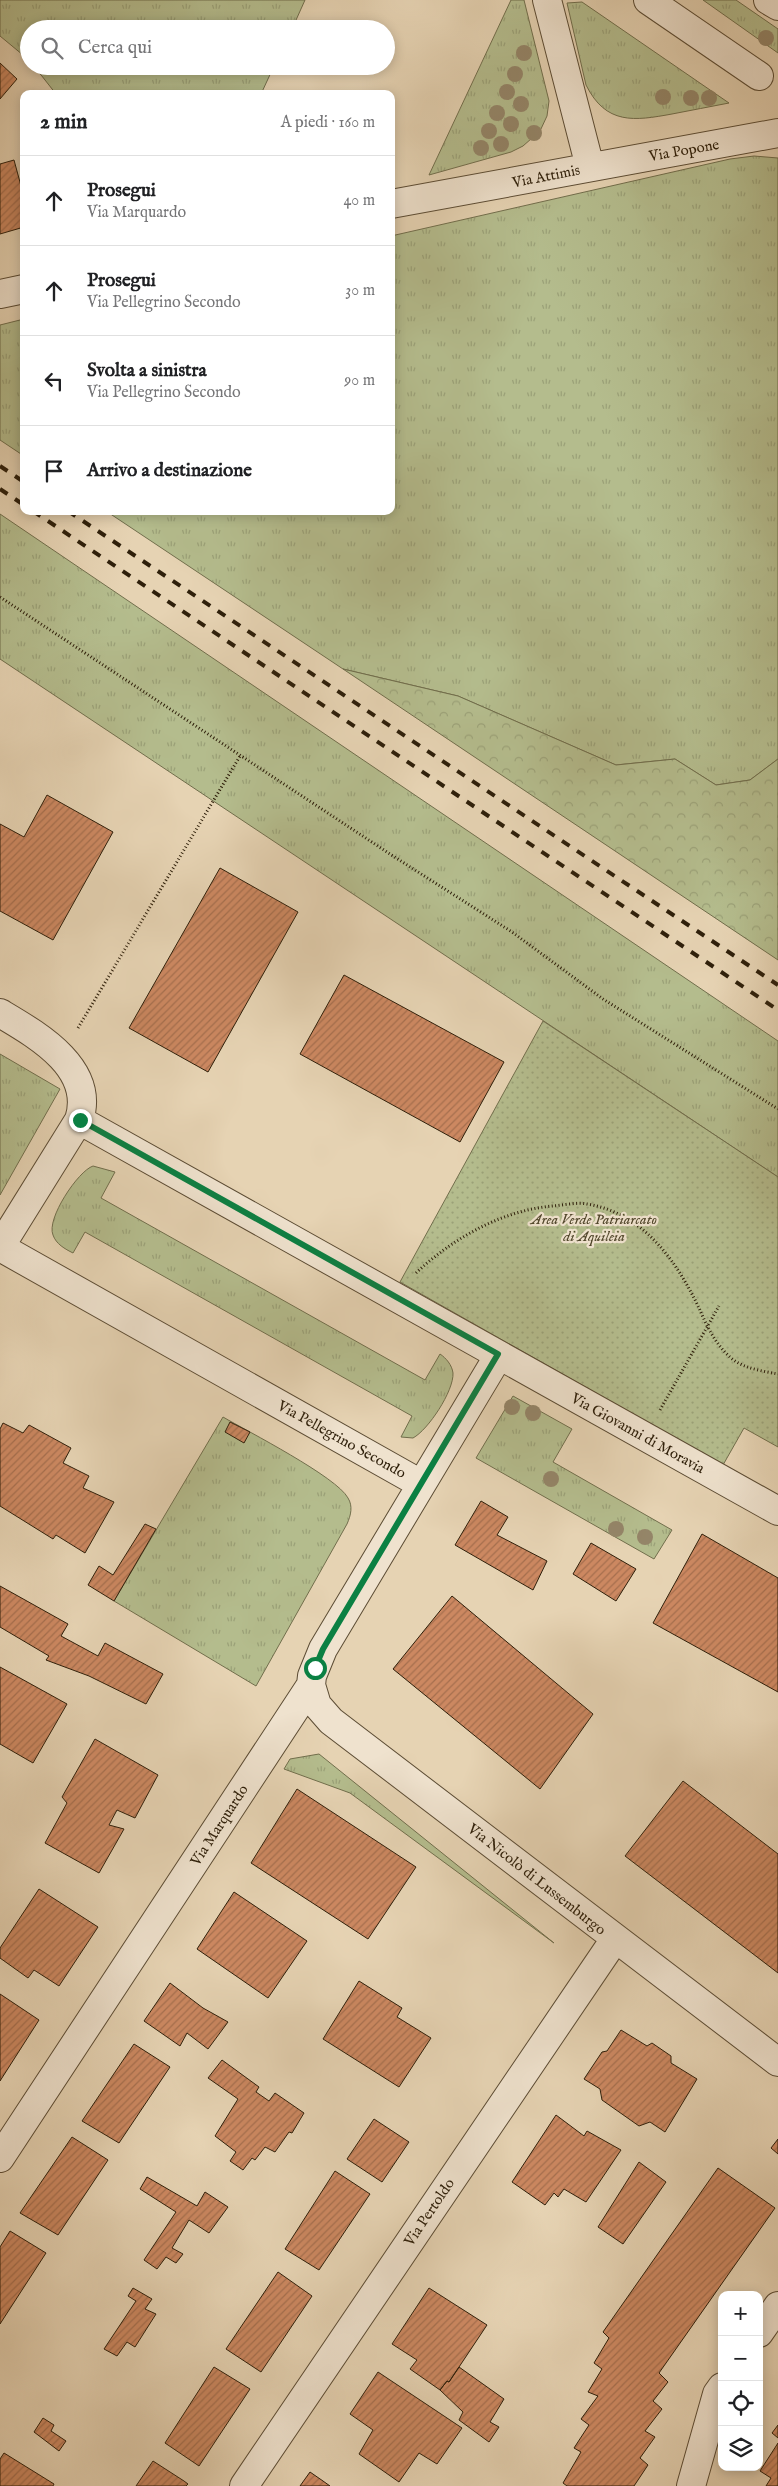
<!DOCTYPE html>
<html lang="it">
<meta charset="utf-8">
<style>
:root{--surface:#fff;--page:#f2f2f2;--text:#202124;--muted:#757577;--line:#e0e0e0}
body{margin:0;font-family:"IM FELL English",serif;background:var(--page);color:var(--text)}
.controls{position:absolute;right:15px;bottom:15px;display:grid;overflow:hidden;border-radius:10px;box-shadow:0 2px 12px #0003}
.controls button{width:45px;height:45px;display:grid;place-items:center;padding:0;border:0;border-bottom:1px solid var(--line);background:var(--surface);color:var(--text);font:25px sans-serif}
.stop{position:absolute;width:15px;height:15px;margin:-11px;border:4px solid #0b8043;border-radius:50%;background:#fff}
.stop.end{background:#0b8043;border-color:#fff;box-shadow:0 1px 5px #0008}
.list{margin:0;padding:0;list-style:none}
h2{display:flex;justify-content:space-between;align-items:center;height:65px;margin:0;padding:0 20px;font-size:21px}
h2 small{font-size:16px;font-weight:400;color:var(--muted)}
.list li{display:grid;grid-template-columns:32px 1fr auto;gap:15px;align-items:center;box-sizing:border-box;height:90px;padding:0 20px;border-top:1px solid var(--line)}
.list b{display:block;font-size:19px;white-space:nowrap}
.list p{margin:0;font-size:16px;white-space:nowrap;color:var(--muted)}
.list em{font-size:16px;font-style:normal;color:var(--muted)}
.icon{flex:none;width:28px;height:28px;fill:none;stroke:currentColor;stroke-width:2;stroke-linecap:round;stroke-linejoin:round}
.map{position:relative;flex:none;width:778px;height:2486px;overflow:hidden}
.search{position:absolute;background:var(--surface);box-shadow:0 2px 12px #0003;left:20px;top:20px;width:375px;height:55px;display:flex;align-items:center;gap:12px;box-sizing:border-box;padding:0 18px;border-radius:28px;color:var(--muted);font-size:19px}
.panel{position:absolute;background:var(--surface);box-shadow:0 2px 12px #0003;left:20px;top:90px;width:375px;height:425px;border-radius:10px}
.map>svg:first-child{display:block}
.grass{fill:url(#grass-tufts);stroke:#716e4c}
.forest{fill:url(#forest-crowns);stroke:#716e4c}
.park{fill:url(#park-dots);stroke:#716e4c}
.building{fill:url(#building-hatch);stroke:#2e1f0a}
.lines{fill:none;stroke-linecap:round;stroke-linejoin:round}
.minor-casing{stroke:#5c4c34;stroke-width:30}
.path{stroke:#2e1f0a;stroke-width:3;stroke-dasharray:1 2.5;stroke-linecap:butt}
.minor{stroke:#efe2ce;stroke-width:28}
.rail{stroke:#2e1f0a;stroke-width:4;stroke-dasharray:9 9;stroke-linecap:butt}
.tree{fill:#948568}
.route{stroke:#0b8043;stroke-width:6}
.labels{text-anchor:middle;stroke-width:4.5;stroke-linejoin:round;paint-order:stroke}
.street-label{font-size:15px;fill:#2e1f0a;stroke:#efe2ce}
.park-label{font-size:15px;font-style:italic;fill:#50462b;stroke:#efe2ce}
</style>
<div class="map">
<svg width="778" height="2486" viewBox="0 0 778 2486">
<defs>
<pattern id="grass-tufts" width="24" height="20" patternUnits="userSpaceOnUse" patternTransform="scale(1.25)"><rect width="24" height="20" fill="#b4bc8d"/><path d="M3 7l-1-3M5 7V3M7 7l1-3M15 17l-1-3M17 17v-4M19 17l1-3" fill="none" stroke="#9ba178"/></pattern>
<pattern id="forest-crowns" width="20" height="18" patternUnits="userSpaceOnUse" patternTransform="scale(1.25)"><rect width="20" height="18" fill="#b4bc8d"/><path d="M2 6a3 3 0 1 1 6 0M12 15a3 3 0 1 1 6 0" fill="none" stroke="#9ba178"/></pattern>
<pattern id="park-dots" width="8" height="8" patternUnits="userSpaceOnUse" patternTransform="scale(1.25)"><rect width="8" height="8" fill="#b4bc8d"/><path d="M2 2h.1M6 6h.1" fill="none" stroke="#9ba178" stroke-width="1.8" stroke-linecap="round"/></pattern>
<pattern id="building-hatch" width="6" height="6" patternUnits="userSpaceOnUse" patternTransform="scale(1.25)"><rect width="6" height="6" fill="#cc8861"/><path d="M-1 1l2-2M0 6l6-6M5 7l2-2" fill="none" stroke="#a66f4e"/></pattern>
</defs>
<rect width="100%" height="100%" fill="#e6d3b3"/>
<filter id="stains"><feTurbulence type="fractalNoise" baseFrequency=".004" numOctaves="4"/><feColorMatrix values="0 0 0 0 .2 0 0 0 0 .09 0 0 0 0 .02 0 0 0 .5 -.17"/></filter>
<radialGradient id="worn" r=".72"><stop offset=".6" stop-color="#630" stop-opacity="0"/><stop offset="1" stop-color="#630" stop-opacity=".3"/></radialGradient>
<path class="grass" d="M0,0H305L292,29H29V60L0,36Z
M511,0H524L549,101L547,116L540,131L523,146L511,152L429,175Z
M703,0H736L778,29V53Z
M582,2L729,103C710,107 691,110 672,114C634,121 606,125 586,85L567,3Z
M34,66H274L261,94H56Z
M754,156L778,158V759L750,780L716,785L675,759L616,765L458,696L343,669L106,511H391V236L730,159Z
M24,319V456L0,440V325Z
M0,514L778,1041V1177L0,659Z
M0,1054L60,1089L0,1195Z
M93,1166L115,1172L101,1198L425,1380L440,1354C446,1358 452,1365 453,1373C454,1391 428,1430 413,1438L401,1437L412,1416L85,1232L73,1253C65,1249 56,1244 53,1235C46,1219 78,1171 93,1166Z
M513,1396L572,1429L553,1462L672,1530L654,1559L476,1458Z
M223,1417C247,1431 337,1477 348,1498C353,1506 351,1515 347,1524L256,1686L114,1601Z
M319,1754L554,1943L350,1793L284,1769L290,1759Z"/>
<path class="forest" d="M343,669L458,696L616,765L675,759L716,785L750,780L778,759V960Z"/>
<path class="park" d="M543,1021L778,1177V1447L744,1428L723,1465L400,1282Z"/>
<path class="building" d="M0,63L17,79L0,99Z
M14,160L24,197V227L0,234V164Z
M47,795L113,832L53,940L0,911V824L24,837Z
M220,868L298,912L208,1072L129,1028Z
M344,975L504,1062L460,1142L300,1054Z
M230,1422L250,1432L244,1443L225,1432Z
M3,1423L23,1433L29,1425L71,1448L63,1463L89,1476L83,1488L114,1502L85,1553L56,1535L53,1539L0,1506V1429Z
M481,1501L508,1517L497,1535L547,1561L533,1590L455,1545Z
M145,1524L156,1529L114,1601L88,1585L99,1566L113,1575Z
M702,1534L778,1578V1692L653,1623Z
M591,1543L636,1569L616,1601L573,1574Z
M0,1586L68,1624L61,1636L98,1656L105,1643L163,1674L146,1704L89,1676L46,1660L49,1656L0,1627Z
M452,1596L593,1714L540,1789L393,1669Z
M0,1667L67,1704L33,1763L0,1744Z
M95,1739L158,1775L135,1818L117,1810L109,1825L124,1829L99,1873L45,1843L67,1803L62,1797Z
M683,1781L778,1854V1973L625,1856Z
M297,1789L416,1867L368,1939L251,1863Z
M39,1889L98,1927L59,1986L34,1970L28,1978L0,1958V1948Z
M234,1892L307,1941L268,1998L197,1949Z
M359,1981L402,2008L397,2017L431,2038L399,2087L323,2039Z
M170,1983L203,2008L228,2022L208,2049L187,2033L180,2046L144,2021Z
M0,1994L39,2020L0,2081Z
M621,2030L647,2046L652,2043L671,2056V2063L697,2079L665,2132L650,2122L639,2126L602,2100L600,2089L584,2079L602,2052L607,2051Z
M134,2044L170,2067L119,2143L82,2121Z
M222,2060L259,2087L256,2092L269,2101L275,2093L304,2113L292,2133L289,2132L275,2152L265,2147L255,2160L252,2158L243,2170L230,2161L236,2152L215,2136L238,2099L208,2078Z
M556,2115L584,2136L587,2131L621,2150L586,2202L564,2189L558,2197L554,2193L545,2205L512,2182Z
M374,2119L409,2142L382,2182L347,2159Z
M72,2137L108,2160L58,2235L20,2213Z
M778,2139V2154L771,2148Z
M639,2162L666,2182L623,2244L598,2227Z
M718,2168L775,2208L659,2373L668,2382L653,2401L662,2409L645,2431L655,2437L640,2458L648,2465L634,2486H567L563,2483L581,2452L574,2448L589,2425L581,2419L598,2396L588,2392L602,2369L594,2363L609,2338L603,2332Z
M335,2171L370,2194L319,2270L285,2249Z
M147,2177L197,2206L205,2192L228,2207L209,2233L189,2220L172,2248L183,2254L176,2263L166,2257L157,2269L144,2260L176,2212L140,2189Z
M10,2231L46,2253L0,2324V2247Z
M278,2272L312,2296L261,2372L226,2349Z
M133,2288L152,2299L145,2309L156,2314L135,2347L127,2342L117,2356L104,2349L136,2301L128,2296Z
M429,2288L487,2325L449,2382L447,2381L440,2390L410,2369L417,2360L392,2344Z
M214,2367L250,2389L199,2466L165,2443Z
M459,2367L504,2399L490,2422L499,2427L489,2442L459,2420L463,2412L440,2390L447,2381L449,2382Z
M378,2372L462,2428L437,2464L419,2453L399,2482L359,2454L373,2430L350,2414Z
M43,2418L54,2425L51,2431L66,2441L59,2451L34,2432Z
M778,2425V2438L772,2433Z
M778,2443V2486H766L771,2478L760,2471Z
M4,2453L54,2484L53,2486H0V2459Z
M153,2461L184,2481L188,2484L186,2486H136Z
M310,2472L323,2481L330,2486H300Z"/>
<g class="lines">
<defs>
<path id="minor" d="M547,0L590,167
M648,0L759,76
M768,0L778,6
M391,204L778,133
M0,294L24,289
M0,1013C37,1035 96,1068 79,1120L0,1247L421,1484
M79,1120L778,1511
M311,1685L317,1705L331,1721L778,2062
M0,2158L311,1685L312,1676L323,1649L499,1355
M759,2333L778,2306
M244,2486L615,1939
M691,2486L717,2394L722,2387"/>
</defs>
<use href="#minor" class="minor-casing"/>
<path class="path" d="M0,597L393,856L512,932L603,999L778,1109
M78,1028L240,756
M416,1273C453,1238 503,1210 553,1206C564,1205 577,1202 587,1204C643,1213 676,1260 699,1308C708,1329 722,1358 745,1366C755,1370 767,1372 778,1374
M660,1410L719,1306"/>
<use href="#minor" class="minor"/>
<path class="rail" d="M0,466L24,482
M0,489L24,505
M33,511L778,1010
M68,511L778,985"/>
</g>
<g class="tree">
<circle cx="766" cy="38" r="8"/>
<circle cx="524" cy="53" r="8"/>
<circle cx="515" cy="74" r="8"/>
<circle cx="507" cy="92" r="8"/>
<circle cx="663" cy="97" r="8"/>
<circle cx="691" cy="98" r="8"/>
<circle cx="709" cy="98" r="8"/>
<circle cx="521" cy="104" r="8"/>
<circle cx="497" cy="113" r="8"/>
<circle cx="511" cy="124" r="8"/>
<circle cx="489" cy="131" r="8"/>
<circle cx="534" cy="133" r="8"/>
<circle cx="501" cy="144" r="8"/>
<circle cx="481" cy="148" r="8"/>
<circle cx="512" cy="1407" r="8"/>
<circle cx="533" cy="1413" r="8"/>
<circle cx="551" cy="1479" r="8"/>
<circle cx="616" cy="1529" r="8"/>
<circle cx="645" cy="1537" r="8"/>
</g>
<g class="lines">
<path class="route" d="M80,1120L498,1354L323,1649L315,1668"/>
</g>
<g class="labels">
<g class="street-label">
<text transform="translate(684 150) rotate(-10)" y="5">Via Popone</text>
<text transform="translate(546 176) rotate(-11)" y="5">Via Attimis</text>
<text transform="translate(638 1433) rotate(29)" y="5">Via Giovanni di Moravia</text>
<text transform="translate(342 1439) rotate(29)" y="5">Via Pellegrino Secondo</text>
<text transform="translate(219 1825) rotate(-57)" y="5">Via Marquardo</text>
<text transform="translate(537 1879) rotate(38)" y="5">Via Nicolò di Lussemburgo</text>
<text transform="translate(429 2212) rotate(-56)" y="5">Via Pertoldo</text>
</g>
<g class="park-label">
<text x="594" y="1224">Area Verde Patriarcato<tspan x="594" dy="17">di Aquileia</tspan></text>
</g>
</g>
<rect width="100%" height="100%" filter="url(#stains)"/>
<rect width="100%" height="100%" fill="url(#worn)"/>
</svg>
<div class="controls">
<button>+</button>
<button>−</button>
<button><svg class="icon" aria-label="locate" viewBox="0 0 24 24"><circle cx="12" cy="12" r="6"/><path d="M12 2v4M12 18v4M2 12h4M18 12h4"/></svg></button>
<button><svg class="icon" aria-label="layers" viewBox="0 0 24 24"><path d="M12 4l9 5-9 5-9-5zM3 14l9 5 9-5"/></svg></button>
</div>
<div class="stop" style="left:315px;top:1668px"></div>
<div class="stop end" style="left:80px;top:1120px"></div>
<div class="search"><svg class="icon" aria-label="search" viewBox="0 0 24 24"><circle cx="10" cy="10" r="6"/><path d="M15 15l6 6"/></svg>Cerca qui</div>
<section class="panel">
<h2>2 min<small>A piedi · 160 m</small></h2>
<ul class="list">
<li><svg class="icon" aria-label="ahead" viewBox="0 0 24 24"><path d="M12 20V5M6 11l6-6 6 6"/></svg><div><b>Prosegui</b><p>Via Marquardo</p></div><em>40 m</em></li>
<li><svg class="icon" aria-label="ahead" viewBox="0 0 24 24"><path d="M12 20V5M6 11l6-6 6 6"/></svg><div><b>Prosegui</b><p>Via Pellegrino Secondo</p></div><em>30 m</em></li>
<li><svg class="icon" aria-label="left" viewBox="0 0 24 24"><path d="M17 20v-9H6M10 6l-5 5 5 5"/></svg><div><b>Svolta a sinistra</b><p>Via Pellegrino Secondo</p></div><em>90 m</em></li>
<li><svg class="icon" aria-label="arrive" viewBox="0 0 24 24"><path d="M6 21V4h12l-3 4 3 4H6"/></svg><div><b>Arrivo a destinazione</b></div></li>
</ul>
</section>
</div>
